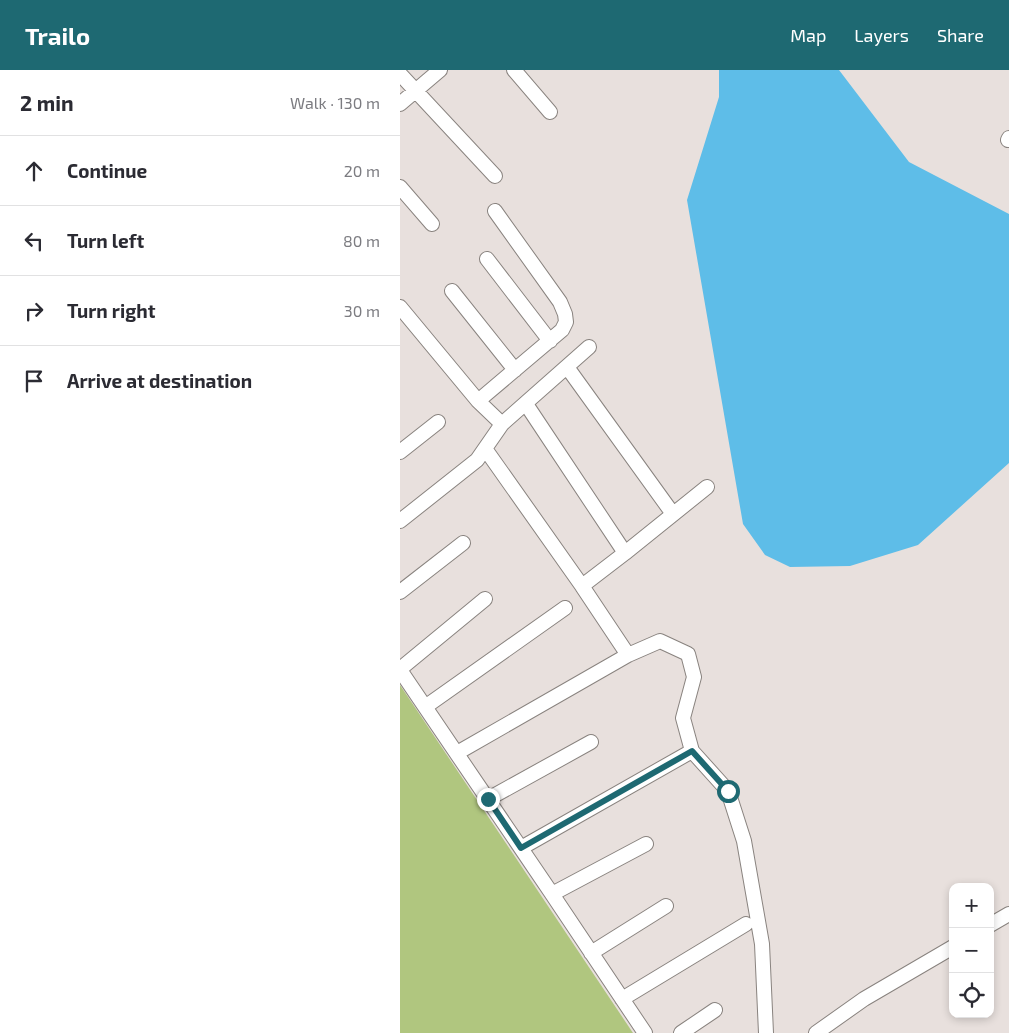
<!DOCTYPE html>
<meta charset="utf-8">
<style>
:root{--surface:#fff;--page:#f2f2f3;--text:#2b2b33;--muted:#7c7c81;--line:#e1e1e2;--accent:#1e6972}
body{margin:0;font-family:"Exo 2",sans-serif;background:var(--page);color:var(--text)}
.controls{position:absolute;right:15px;bottom:15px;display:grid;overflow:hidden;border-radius:10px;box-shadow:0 2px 8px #0003}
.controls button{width:45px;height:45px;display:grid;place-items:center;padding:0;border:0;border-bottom:1px solid var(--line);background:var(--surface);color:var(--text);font:25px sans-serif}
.stop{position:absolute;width:15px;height:15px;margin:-11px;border:4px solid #1e6972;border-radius:50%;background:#fff}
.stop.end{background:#1e6972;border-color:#fff;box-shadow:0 1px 5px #0008}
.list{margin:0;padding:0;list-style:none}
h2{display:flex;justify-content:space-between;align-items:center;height:65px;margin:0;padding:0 20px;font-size:21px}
h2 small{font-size:16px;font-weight:400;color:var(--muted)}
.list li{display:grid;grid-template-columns:32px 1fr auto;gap:15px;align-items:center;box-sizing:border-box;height:70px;padding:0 20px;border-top:1px solid var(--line)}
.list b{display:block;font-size:19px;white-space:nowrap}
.list em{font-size:16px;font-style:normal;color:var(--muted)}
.icon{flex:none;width:28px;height:28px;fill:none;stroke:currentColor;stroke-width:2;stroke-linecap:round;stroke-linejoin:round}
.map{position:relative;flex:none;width:609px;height:963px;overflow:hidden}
header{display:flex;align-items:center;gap:30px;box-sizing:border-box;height:70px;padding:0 25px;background:var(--accent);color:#fff}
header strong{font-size:24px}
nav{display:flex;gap:28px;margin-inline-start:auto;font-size:18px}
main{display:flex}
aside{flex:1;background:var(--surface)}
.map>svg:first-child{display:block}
.green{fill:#b0c67f}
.water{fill:#5ebde8}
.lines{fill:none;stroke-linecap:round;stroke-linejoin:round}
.minor-casing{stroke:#89837f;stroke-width:16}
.minor{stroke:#fff;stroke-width:14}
.route{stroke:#1e6972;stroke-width:6}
</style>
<header>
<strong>Trailo</strong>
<nav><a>Map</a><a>Layers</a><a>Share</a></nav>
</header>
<main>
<aside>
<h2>2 min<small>Walk · 130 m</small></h2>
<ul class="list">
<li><svg class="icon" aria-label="ahead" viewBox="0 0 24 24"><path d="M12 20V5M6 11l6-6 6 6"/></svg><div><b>Continue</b></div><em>20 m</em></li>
<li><svg class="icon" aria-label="left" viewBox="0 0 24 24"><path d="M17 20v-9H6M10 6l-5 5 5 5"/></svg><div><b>Turn left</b></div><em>80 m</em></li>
<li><svg class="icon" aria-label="right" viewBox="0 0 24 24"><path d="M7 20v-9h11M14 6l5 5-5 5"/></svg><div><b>Turn right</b></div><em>30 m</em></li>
<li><svg class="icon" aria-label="arrive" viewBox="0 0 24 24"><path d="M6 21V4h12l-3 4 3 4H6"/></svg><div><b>Arrive at destination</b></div></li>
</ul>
</aside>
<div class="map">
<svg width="609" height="963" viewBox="0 0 609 963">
<rect width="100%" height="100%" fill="#e8e0dd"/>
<path class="green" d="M0,615L233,963H0Z"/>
<path class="water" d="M319,0H439L509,92L609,144V393L518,475L450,496L390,497L365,485L343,454L287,130L319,27Z"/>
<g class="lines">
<defs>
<path id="minor" d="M114,0L150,42
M0,4L95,106
M0,34L40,0
M608,70L609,68
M0,117L32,154
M87,189L150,271
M52,221L115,300
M0,237L78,331L102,354
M167,297L273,444
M78,331L162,260L166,252L165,244L160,232L95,141
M126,334L225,483
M86,380L182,516L228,585L260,571L288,584L294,607L283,648L292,681L328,721L344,771L362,874L366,963
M0,382L38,352
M0,451L77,390L102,354L189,277
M182,516L225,483L307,417
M0,522L63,473
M0,599L85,529
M0,600L152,824L245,963
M25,637L165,538
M57,683L228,585
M88,729L191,672
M121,778L292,681
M152,824L246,774
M590,855L609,844
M191,883L266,836
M222,929L346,854
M281,963L315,940
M416,963L464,929L553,877"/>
</defs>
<use href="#minor" class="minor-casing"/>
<use href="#minor" class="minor"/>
</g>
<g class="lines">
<path class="route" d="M88,729L121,778L292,681L328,721"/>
</g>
</svg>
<div class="controls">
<button>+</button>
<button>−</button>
<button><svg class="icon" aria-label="locate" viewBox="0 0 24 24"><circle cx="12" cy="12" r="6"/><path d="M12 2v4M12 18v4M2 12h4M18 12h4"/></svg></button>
</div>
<div class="stop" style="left:328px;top:721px"></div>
<div class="stop end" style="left:88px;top:729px"></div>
</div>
</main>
